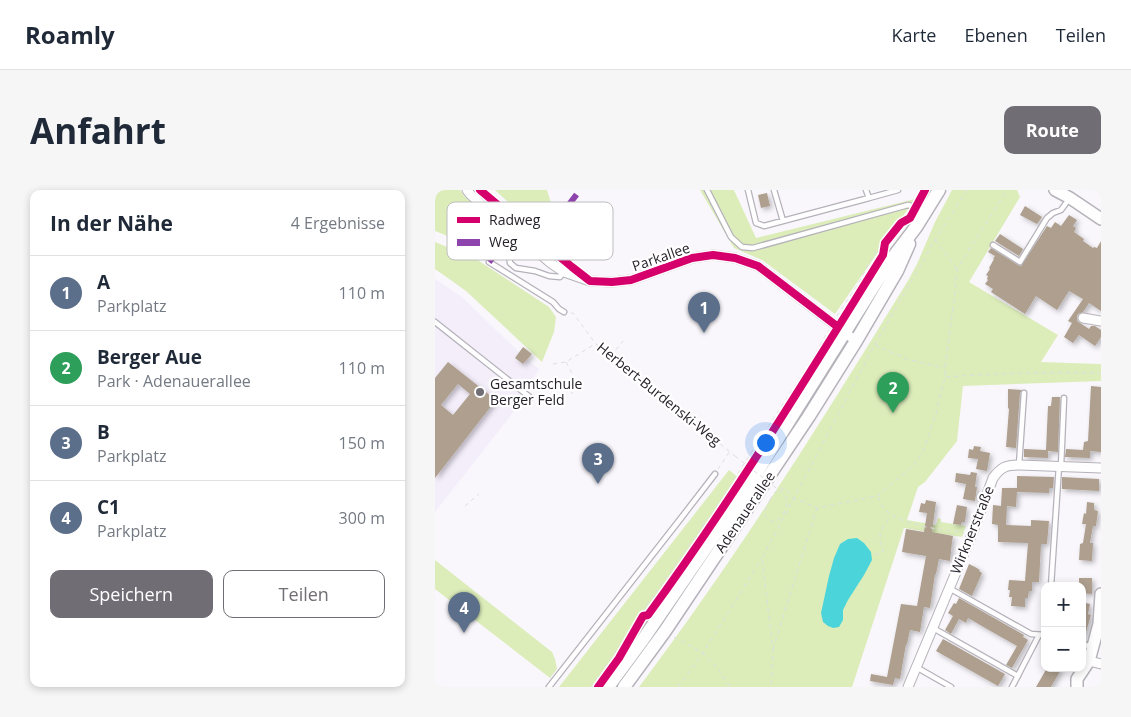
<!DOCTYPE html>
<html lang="de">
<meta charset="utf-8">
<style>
:root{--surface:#fff;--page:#f6f6f7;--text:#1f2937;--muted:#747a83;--line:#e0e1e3;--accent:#706d74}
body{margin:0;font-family:"Open Sans",sans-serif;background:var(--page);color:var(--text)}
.controls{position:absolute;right:15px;bottom:15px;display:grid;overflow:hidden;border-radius:10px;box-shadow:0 2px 8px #0003}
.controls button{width:45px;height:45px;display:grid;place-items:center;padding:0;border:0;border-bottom:1px solid var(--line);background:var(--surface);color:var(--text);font:25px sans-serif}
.you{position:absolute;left:330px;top:252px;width:18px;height:18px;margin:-12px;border:4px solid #fff;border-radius:50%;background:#1a73e8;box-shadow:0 0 0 8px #1a73e833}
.badge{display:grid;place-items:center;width:32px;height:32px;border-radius:50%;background:var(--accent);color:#fff;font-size:16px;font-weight:700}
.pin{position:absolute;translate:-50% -41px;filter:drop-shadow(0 1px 2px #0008)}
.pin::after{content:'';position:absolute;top:26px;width:18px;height:15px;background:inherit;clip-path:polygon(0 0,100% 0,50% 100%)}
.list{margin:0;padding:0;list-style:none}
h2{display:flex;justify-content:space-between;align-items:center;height:65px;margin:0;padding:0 20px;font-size:21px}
h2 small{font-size:16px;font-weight:400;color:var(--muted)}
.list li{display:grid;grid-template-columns:32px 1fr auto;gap:15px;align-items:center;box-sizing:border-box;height:75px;padding:0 20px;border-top:1px solid var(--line)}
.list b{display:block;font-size:19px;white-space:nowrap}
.list p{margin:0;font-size:16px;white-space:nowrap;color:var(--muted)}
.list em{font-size:16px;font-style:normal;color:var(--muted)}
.actions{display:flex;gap:10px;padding:15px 20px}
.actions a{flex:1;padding:11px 0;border:1px solid var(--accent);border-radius:10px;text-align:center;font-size:18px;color:var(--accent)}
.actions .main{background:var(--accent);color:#fff}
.map{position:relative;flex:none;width:666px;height:497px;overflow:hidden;border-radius:10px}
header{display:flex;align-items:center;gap:30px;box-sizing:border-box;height:70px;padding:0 25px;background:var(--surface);border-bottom:1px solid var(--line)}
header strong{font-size:24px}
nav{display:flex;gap:28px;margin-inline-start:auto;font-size:18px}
.intro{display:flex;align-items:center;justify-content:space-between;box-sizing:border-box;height:120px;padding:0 30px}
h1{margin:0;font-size:35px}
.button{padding:12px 22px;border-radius:10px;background:var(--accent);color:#fff;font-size:18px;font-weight:700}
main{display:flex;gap:30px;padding:0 30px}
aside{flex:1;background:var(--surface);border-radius:10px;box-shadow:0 2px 8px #0003}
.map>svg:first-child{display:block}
.built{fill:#f4eefb}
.green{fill:#dcedba}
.water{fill:#4bd5da}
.building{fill:#ae9f8f;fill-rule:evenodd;filter:url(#shadow)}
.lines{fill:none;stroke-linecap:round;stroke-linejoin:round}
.service-casing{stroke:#b5b2b9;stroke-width:7}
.minor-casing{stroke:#b5b2b9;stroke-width:11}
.tertiary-casing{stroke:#b5b2b9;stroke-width:14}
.secondary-casing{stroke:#b5b2b9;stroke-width:15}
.path{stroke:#dfdee0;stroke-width:1;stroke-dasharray:4 4;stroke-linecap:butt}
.service{stroke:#fefeff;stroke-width:4.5}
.minor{stroke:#fefeff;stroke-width:9}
.tertiary{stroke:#fefeff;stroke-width:11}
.secondary{stroke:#fefeff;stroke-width:12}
.path-bridge{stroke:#dfdee0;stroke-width:1;stroke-dasharray:4 4;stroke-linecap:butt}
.quiet{stroke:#8e44ad;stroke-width:6;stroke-dasharray:12 6;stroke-linecap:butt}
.cycleway-casing{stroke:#fff;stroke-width:11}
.cycleway{stroke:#d6006c;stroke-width:8}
.poi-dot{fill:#706d74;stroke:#fff;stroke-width:2}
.labels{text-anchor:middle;stroke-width:4.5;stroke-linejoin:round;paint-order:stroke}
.street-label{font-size:14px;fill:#26222b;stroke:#fff}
.poi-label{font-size:14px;fill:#26222b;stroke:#fff;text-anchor:start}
.key{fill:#fff;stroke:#bebdbf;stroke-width:1}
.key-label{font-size:14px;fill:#26222b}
</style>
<header>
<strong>Roamly</strong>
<nav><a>Karte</a><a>Ebenen</a><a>Teilen</a></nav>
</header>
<div class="intro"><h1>Anfahrt</h1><a class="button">Route</a></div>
<main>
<aside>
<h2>In der Nähe<small>4 Ergebnisse</small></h2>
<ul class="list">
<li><span class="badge" style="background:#5c6f8a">1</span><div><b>A</b><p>Parkplatz</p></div><em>110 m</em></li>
<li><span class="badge" style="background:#2e9e5b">2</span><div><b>Berger Aue</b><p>Park · Adenauerallee</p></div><em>110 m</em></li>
<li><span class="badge" style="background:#5c6f8a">3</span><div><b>B</b><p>Parkplatz</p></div><em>150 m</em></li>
<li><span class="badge" style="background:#5c6f8a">4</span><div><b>C1</b><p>Parkplatz</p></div><em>300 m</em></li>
</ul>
<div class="actions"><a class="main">Speichern</a><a>Teilen</a></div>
</aside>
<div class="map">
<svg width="666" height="497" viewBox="0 0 666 497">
<defs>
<filter id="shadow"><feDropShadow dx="2.5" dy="2.5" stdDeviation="2.5" flood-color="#0004"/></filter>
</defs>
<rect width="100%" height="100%" fill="#f9f7fc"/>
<path class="built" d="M0,89L27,107L89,167L104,179L77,224L0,322Z"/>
<path class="green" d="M0,0H25L30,7L72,43L52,64L43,58L0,41Z
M60,0H112L118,19L110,28L92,30Z
M265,0H299L321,48L480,9L400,124L327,70L299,58Z
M517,0H582L585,7L534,92L623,145L606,172L666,174V191L528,196L522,251L490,292L483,297L472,330L501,335L503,328L506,329V332L531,336L527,347L469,338L417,497H204C302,367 389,228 474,89L482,74L500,32Z
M0,52L41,69L114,117L121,127L119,142L107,172L31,101L0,79Z
M294,280L309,292L200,450L164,497H124Z
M0,370L117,462L120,469L122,479L115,488L0,399Z"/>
<path class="water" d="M422,348L429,353L436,362L437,370L429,385L413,410L408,420V430L404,437L398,438L393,436L388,432L386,423L394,386L399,368L405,354L413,349Z"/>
<path class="building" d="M332,3L335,16L326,18L323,5Z
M590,16L607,27L602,34L585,25Z
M634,25L642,30L638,36L641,38L639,42L649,49L648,51L658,58L659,57L662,58L666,51V121L654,113L648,122L643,124L642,127V131L654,139L656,136H660L666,140V147L660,156L644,145L638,153L629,147L637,133L633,131L648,109L634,101L622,120L601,106L590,124L556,102L558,99L550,94L553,90L552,89L553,86L551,85L555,79L554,78L559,69H558L560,66L553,62L556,58L583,75L586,76L612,36L616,38L620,32L626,36Z
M598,42L584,66L560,51L565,44L588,59Z
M88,157L97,164L88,174L80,168Z
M13,172L61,210L0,288V188ZM23,194L35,204L18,225L6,215Z
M656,196L666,197V262L655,261V268L630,267L631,259L648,260L649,252L653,251Z
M573,199L587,200L585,203L581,258L571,257L574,219L573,218Z
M617,207H625L623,262L613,261V268L589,267V259L611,260L613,216H616Z
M539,256L546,257L545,261L555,263L552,281L541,279L543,269L533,268L534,259L538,260Z
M536,282L542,283L540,297H542L540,311L528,309L531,294L520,292L521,283L535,285Z
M582,286L619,287L618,298H614V303L582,302L581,317L572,316L571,335L596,336V330L614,331L612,354H606L604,392H597V401H594L593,408H590V417L576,416L577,407H574L575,400H573L574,390L590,391L593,353L563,352V335L557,334L558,315L566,316L567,298H582Z
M627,287L664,289V301L627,299Z
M491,310L501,312L497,342L518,346L517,352L515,371L504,369L501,384H500L495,418L489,417L485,442L475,440L472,454H471L465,489L460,488L458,495L435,491L436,484L452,487L466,414L482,416L491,366L467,362L471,339L489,342L492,323L484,322L486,313L490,314Z
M652,312L659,313V320L663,321L661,336H658L655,353H658L657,371L644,370L645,354L648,353L651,334H647L649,323L651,324Z
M522,315L532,317L530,332H527L526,335L518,334Z
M534,374L540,377L545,380L544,381L547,383L537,406L524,399Z
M644,388H657V404L647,403V396H644Z
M524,408L589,445L588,447L593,450L577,478L571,475L582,456L552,439L533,428L531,433L524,429L516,444L510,440L518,426L513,423L519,413L521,414Z
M647,412L655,414L653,424L656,425L649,449H647Z
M508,449L570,484L563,496L501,461Z
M612,478H627L616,497H601Z"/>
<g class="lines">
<defs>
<path id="service" d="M272,0L296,47L307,57L318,58L473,15L480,17L488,23
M313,0L321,33L329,36L434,8
M339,0L348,31
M431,0L434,8L463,0
M88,50C80,57 73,61 75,73L81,78L100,81L114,86L125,87L128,82
M558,55L585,72L612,28L618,23L626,20L634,9
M54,72L118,112L124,119L129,122
M0,132L96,208
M584,275L589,203
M626,276L629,208
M616,396L624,276
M514,398L596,444L610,445
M498,438L583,486
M647,453L657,458
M481,477L516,497
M114,497L243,332L280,284
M577,497L604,445"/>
<path id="minor" d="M32,0L35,4L50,18L117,74L129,82L155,91L177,92L196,90L257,68L278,65L300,68L323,76L421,151
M648,128L666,131
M654,471L666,474
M473,497L537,344L558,288C566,277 571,275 584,275L666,278"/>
<path id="tertiary" d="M620,0L635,8L666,29
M642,497V489L654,471L664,434L666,404"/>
<path id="secondary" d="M173,497L207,451L314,295L452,75L481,37L504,0
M189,497L230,441L374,226L421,151L462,81L474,54"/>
</defs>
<use href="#service" class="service-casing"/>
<use href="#minor" class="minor-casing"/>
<use href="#tertiary" class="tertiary-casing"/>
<use href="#secondary" class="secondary-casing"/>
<path class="path" d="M532,0L500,50L440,154L359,308L382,318L442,306L478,276L488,261L500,227L510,187V178L519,110L522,79L572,0
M500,50L522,79
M136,123H138L161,154L300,266
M402,126L423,94L442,59L463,33H466
M440,155L472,169L510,178
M176,166L188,151
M131,172L139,187L137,204
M118,174L131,172L160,154
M511,187C563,183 614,182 666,183
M283,279L295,261
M443,307C444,310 446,314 448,317C462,336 506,339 529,343
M335,310C339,302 341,300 349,298L359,308L327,368L338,460L336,497
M30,316L44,304
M440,365L448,362C448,357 445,353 445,349C444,340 451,332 456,326
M211,428L208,426L207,422L279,320L376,171L394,140
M239,447L268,463L284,480L295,497
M338,459L382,318
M156,497L190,448H195
M243,497L268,463L327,368"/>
<use href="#service" class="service"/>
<use href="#minor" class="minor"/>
<use href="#tertiary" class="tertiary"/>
<use href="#secondary" class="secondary"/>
<path class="path-bridge" d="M300,266L349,304C356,313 349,328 339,332L334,330L330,325L331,318L335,310"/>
<path class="quiet" d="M54,72L85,34L91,32L105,36L123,29L145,0"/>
<defs>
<path id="cycleway" d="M45,0L137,77L155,91L177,92L196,90L257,68L278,65L300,68L323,76L403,137
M163,497L184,468L208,426L213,425C298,309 372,187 448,65L450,53L466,33L475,28L490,0"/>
</defs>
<use href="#cycleway" class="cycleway-casing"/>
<use href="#cycleway" class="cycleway"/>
</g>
<circle class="poi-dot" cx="45" cy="202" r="5"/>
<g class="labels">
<g class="street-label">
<text transform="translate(226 67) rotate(-19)" y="5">Parkallee</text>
<text transform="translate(224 204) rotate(39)" y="5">Herbert-Burdenski-Weg</text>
<text transform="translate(310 322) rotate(-56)" y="5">Adenauerallee</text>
<text transform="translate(537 340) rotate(-68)" y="5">Wirknerstraße</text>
</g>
<g class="poi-label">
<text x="55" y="199">Gesamtschule<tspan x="55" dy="16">Berger Feld</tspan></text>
</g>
</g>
<rect x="12" y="12" width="166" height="58" rx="8" class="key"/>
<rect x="22" y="27" width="23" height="6" fill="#d6006c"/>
<rect x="22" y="49" width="23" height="7" fill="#8e44ad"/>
<g class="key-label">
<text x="54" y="35">Radweg</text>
<text x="54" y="57">Weg</text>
</g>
</svg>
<div class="controls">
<button>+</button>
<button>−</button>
</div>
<div class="you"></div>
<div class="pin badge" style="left:269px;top:143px;background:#5c6f8a">1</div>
<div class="pin badge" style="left:458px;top:223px;background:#2e9e5b">2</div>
<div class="pin badge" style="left:163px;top:294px;background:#5c6f8a">3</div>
<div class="pin badge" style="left:29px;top:443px;background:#5c6f8a">4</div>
</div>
</main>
